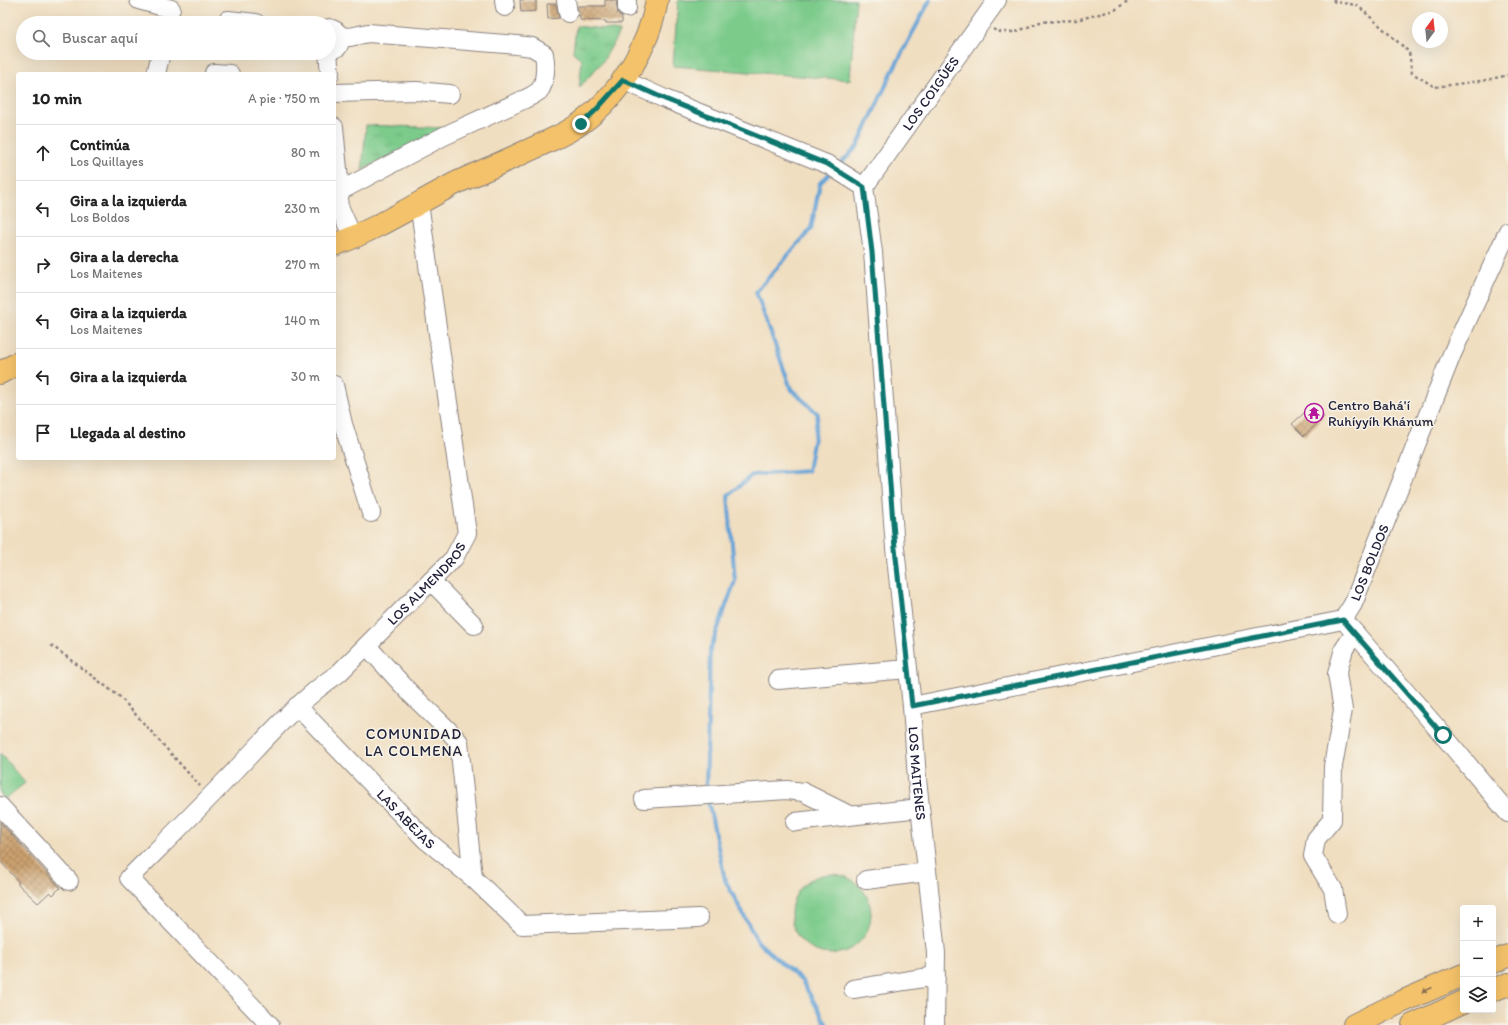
<!DOCTYPE html>
<html lang="es">
<meta charset="utf-8">
<style>
:root{--surface:#fff;--page:#f6f6f6;--text:#222;--muted:#767676;--line:#e0e0e0}
body{margin:0;font-family:Itim,sans-serif;background:var(--page);color:var(--text)}
.controls{position:absolute;right:12px;bottom:12px;display:grid;overflow:hidden;border-radius:4px;box-shadow:0 4px 16px #0002}
.controls button{width:36px;height:36px;display:grid;place-items:center;padding:0;border:0;border-bottom:1px solid var(--line);background:var(--surface);color:var(--text);font:20px sans-serif}
.compass{position:absolute;left:1412px;top:12px;width:36px;height:36px;border-radius:50%;background:var(--surface);box-shadow:0 4px 16px #0002;rotate:15deg}
.stop{position:absolute;width:12px;height:12px;margin:-9px;border:3px solid #0f766e;border-radius:50%;background:#fff}
.stop.end{background:#0f766e;border-color:#fff;box-shadow:0 1px 4px #0008}
.list{margin:0;padding:0;list-style:none}
h2{display:flex;justify-content:space-between;align-items:center;height:52px;margin:0;padding:0 16px;font-size:17px}
h2 small{font-size:13px;font-weight:400;color:var(--muted)}
.list li{display:grid;grid-template-columns:26px 1fr auto;gap:12px;align-items:center;box-sizing:border-box;height:56px;padding:0 16px;border-top:1px solid var(--line)}
.list b{display:block;font-size:15px;white-space:nowrap}
.list p{margin:0;font-size:13px;white-space:nowrap;color:var(--muted)}
.list em{font-size:13px;font-style:normal;color:var(--muted)}
.icon{flex:none;width:22px;height:22px;fill:none;stroke:currentColor;stroke-width:2;stroke-linecap:round;stroke-linejoin:round}
.map{position:relative;flex:none;width:1508px;height:1025px;overflow:hidden}
.search{position:absolute;background:var(--surface);box-shadow:0 4px 16px #0002;left:16px;top:16px;width:320px;height:44px;display:flex;align-items:center;gap:10px;box-sizing:border-box;padding:0 14px;border-radius:22px;color:var(--muted);font-size:15px}
.panel{position:absolute;background:var(--surface);box-shadow:0 4px 16px #0002;left:16px;top:72px;width:320px;height:388px;border-radius:4px}
.map>svg:first-child{display:block}
.park{fill:url(#park-tufts);stroke:#4f7663}
.pitch{fill:#7ccb8b;stroke:#4f7663}
.lines{fill:none;stroke-linecap:round;stroke-linejoin:round}
.stream{stroke:#65a3d7;stroke-width:4}
.building{fill:url(#building-cross-hatch)}
.minor-casing{stroke:#89807e;stroke-width:20}
.major-casing{stroke:#89807e;stroke-width:24}
.highway-casing{stroke:#89807e;stroke-width:24}
.path{stroke:#89807e;stroke-width:2.5;stroke-dasharray:3 3;stroke-linecap:butt}
.minor{stroke:#fff;stroke-width:18}
.major{stroke:#f4c26a;stroke-width:22}
.highway{stroke:#f4c26a;stroke-width:22}
.oneway{fill:#8b7252}
.route{stroke:#0f766e;stroke-width:5}
.labels{text-anchor:middle;stroke-width:3;stroke-linejoin:round;paint-order:stroke}
.street-label{font-size:14px;fill:#22223b;stroke:#f7f3e8}
.poi-label{font-size:14px;fill:#22223b;stroke:#f7f3e8;text-anchor:start}
.neighbourhood-label{font-size:15px;letter-spacing:1px;fill:#22223b;stroke:#f7f3e8}
</style>
<div class="map">
<svg width="1508" height="1025" viewBox="0 0 1508 1025">
<defs>
<pattern id="park-tufts" width="24" height="20" patternUnits="userSpaceOnUse"><rect width="24" height="20" fill="#7ccb8b"/><path d="M3 7l-1-3M5 7V3M7 7l1-3M15 17l-1-3M17 17v-4M19 17l1-3" fill="none" stroke="#6bae79"/></pattern>
<pattern id="building-cross-hatch" width="8" height="8" patternUnits="userSpaceOnUse"><rect width="8" height="8" fill="#caa06e"/><path d="M0 0l8 8M0 8l8-8" fill="none" stroke="#a4825c"/></pattern>
</defs>
<rect width="100%" height="100%" fill="#f7f3e8"/>
<filter id="ink" filterUnits="userSpaceOnUse"><feTurbulence type="fractalNoise" baseFrequency=".025" numOctaves="2"/><feDisplacementMap in="SourceGraphic" scale="8" xChannelSelector="R" yChannelSelector="G"/><feConvolveMatrix kernelMatrix="1 2 1 2 8 2 1 2 1" color-interpolation-filters="sRGB"/></filter>
<filter id="wash" filterUnits="userSpaceOnUse"><feTurbulence type="fractalNoise" baseFrequency=".012" numOctaves="4" result="noise"/><feDisplacementMap in="SourceGraphic" scale="16" xChannelSelector="R" yChannelSelector="G"/><feGaussianBlur stdDeviation="0.9" result="paint"/><feColorMatrix in="noise" values="0 0 0 0 0 0 0 0 0 0 0 0 0 0 0 0 0 1.4 0 .05"/><feComposite in="paint" operator="in"/></filter>
<g filter="url(#wash)">
<rect width="100%" height="100%" fill="#f0dec0"/>
<path class="park" d="M576,26L620,31L603,61L579,88L582,60L573,52Z
M366,125L446,128L362,170Z"/>
<path class="pitch" d="M678,0H856L850,80L673,66Z
M0,753L25,783L5,799L0,793Z
M791 914a40 40 0 1 1 80 0a40 40 0 1 1-80 0Z"/>
<g class="lines">
<path class="stream" d="M839,165L857,147L894,68L930,0
M706,791L710,650L735,581L728,496L752,475L808,471L818,414L791,389L756,292L811,229L820,183L831,172
M708,800L725,880L758,942L802,981L827,1025"/>
</g>
<g id="blocks">
<path class="building" d="M520,0H536V11L521,12Z
M605,0H616L617,8L618,14L622,17V23H606V21L580,20V15L578,16V6H605Z
M547,4H556L559,18L548,19Z
M1313,405L1324,417L1304,436L1292,424Z
M0,822L60,888L53,895L50,892L38,903L17,883L19,882L0,861Z"/>
</g>
</g>
<g filter="url(#ink)">
<use href="#blocks" fill-opacity="0" stroke="#89807e" stroke-width="1"/>
<g class="lines">
<defs>
<g id="minor">
<path d="M139,0L171,9"/>
<path d="M504,0L505,7"/>
<path d="M566,0L568,13"/>
<path d="M627,0V8"/>
<path d="M228,20L256,23"/>
<path d="M329,28C339,30 343,38 338,47L329,51"/>
<path d="M340,36L350,37L368,33L517,45L532,47L544,54C546,64 546,83 539,91C535,94 530,97 525,99L444,136L340,191"/>
<path d="M328,53L330,74"/>
<path d="M214,73L230,74"/>
<path d="M156,74L161,53"/>
<path id="s1" d="M623,80L665,99L829,165L864,187L873,252L895,548L912,706L917,779L936,953L935,1025"/>
<path d="M334,93L416,91L450,94"/>
<path d="M334,127L340,191L338,204L353,238"/>
<path id="s2" d="M864,187L997,0"/>
<path d="M334,385L343,424L371,513"/>
<path d="M431,581L474,625"/>
<path d="M1348,625L1443,735L1508,813"/>
<path d="M367,646L410,693L448,730L459,742L473,878"/>
<path d="M778,680L908,669"/>
<path id="s3" d="M297,706L426,840L473,878L522,925L699,918"/>
<path id="s4" d="M912,706L1343,620L1353,604L1452,354L1508,231"/>
<path d="M644,799L787,790L803,792L849,815"/>
<path d="M0,806L69,881"/>
<path d="M795,822L920,808"/>
<path d="M866,880L927,872"/>
<path d="M1337,914L1333,889L1313,856L1316,839L1332,820L1333,766L1343,710L1337,674L1344,649L1355,633"/>
<path d="M853,989L936,976"/>
<path id="s5" d="M270,1025L129,878C162,845 195,813 227,779C263,742 296,702 339,673L454,558L467,533L419,203"/>
</g>
<path id="major" d="M334,245C378,229 417,203 458,182C485,170 512,158 538,146C553,139 568,133 581,123C620,95 649,47 657,0
M0,373L18,363"/>
<path id="highway" d="M1493,962L1508,956
M1493,990L1508,984
M1354,1025L1399,1003L1463,975
M1413,1025L1463,1002"/>
</defs>
<use href="#minor" class="minor-casing"/>
<use href="#major" class="major-casing"/>
<use href="#highway" class="highway-casing"/>
<path class="path" d="M1333,0L1335,2L1357,5L1409,52L1412,73L1435,87L1487,80L1508,75
M993,29L998,32H1016L1040,22L1076,20L1115,10L1129,0
M51,645L120,697L200,786"/>
<use href="#minor" class="minor"/>
<use href="#major" class="major"/>
<use href="#highway" class="highway"/>
</g>
<defs><path id="oneway-solid" d="M-6-.8H1V-3.2L6.5 0L1 3.2V.8H-6Z"/></defs>
<use class="oneway" href="#oneway-solid" transform="translate(1427 990) rotate(156)"/>
</g>
<g class="lines" filter="url(#ink)">
<path class="route" d="M581,124L596,110L623,80L665,99L829,165L864,187L872,252L895,548L912,706L1343,620L1443,735"/>
</g>
<defs>
<symbol id="temple-ring" viewBox="-11 -11 22 22"><circle r="9.5" fill="#f7f3e8" stroke="#b5179e" stroke-width="1.5"/><path d="M0-6L5-2H3V0L6.5 2.5H4V6H1.5V3h-3V6H-4V2.5H-6.5L-3 0V-2H-5Z" fill="#b5179e"/></symbol>
</defs>
<g fill-rule="evenodd">
<use href="#temple-ring" x="1303" y="402" width="22" height="22"/>
</g>
<g class="labels">
<g class="street-label">
<text dy="5" stroke="none"><textPath href="#s2" startOffset="115">LOS COIGÛES</textPath></text>
<text dy="5" stroke="none"><textPath href="#s4" startOffset="503">LOS BOLDOS</textPath></text>
<text dy="5" stroke="none"><textPath href="#s5" startOffset="623">LOS ALMENDROS</textPath></text>
<text dy="5" stroke="none"><textPath href="#s1" startOffset="853">LOS MAITENES</textPath></text>
<text dy="5" stroke="none"><textPath href="#s3" startOffset="157">LAS ABEJAS</textPath></text>
</g>
<g class="poi-label">
<text x="1328" y="410">Centro Bahá'í<tspan x="1328" dy="16">Ruhíyyíh Khánum</tspan></text>
</g>
<g class="neighbourhood-label">
<text x="414" y="739">COMUNIDAD<tspan x="414" dy="17">LA COLMENA</tspan></text>
</g>
</g>
</svg>
<div class="controls">
<button>+</button>
<button>−</button>
<button><svg class="icon" aria-label="layers" viewBox="0 0 24 24"><path d="M12 4l9 5-9 5-9-5zM3 14l9 5 9-5"/></svg></button>
</div>
<svg class="compass" viewBox="-18 -18 36 36"><path d="M0-13l5 13h-10z" fill="#e53935"/><path d="M0 13l5-13h-10z" fill="#767676"/></svg>
<div class="stop" style="left:1443px;top:735px"></div>
<div class="stop end" style="left:581px;top:124px"></div>
<div class="search"><svg class="icon" aria-label="search" viewBox="0 0 24 24"><circle cx="10" cy="10" r="6"/><path d="M15 15l6 6"/></svg>Buscar aquí</div>
<section class="panel">
<h2>10 min<small>A pie · 750 m</small></h2>
<ul class="list">
<li><svg class="icon" aria-label="ahead" viewBox="0 0 24 24"><path d="M12 20V5M6 11l6-6 6 6"/></svg><div><b>Continúa</b><p>Los Quillayes</p></div><em>80 m</em></li>
<li><svg class="icon" aria-label="left" viewBox="0 0 24 24"><path d="M17 20v-9H6M10 6l-5 5 5 5"/></svg><div><b>Gira a la izquierda</b><p>Los Boldos</p></div><em>230 m</em></li>
<li><svg class="icon" aria-label="right" viewBox="0 0 24 24"><path d="M7 20v-9h11M14 6l5 5-5 5"/></svg><div><b>Gira a la derecha</b><p>Los Maitenes</p></div><em>270 m</em></li>
<li><svg class="icon" aria-label="left" viewBox="0 0 24 24"><path d="M17 20v-9H6M10 6l-5 5 5 5"/></svg><div><b>Gira a la izquierda</b><p>Los Maitenes</p></div><em>140 m</em></li>
<li><svg class="icon" aria-label="left" viewBox="0 0 24 24"><path d="M17 20v-9H6M10 6l-5 5 5 5"/></svg><div><b>Gira a la izquierda</b></div><em>30 m</em></li>
<li><svg class="icon" aria-label="arrive" viewBox="0 0 24 24"><path d="M6 21V4h12l-3 4 3 4H6"/></svg><div><b>Llegada al destino</b></div></li>
</ul>
</section>
</div>
